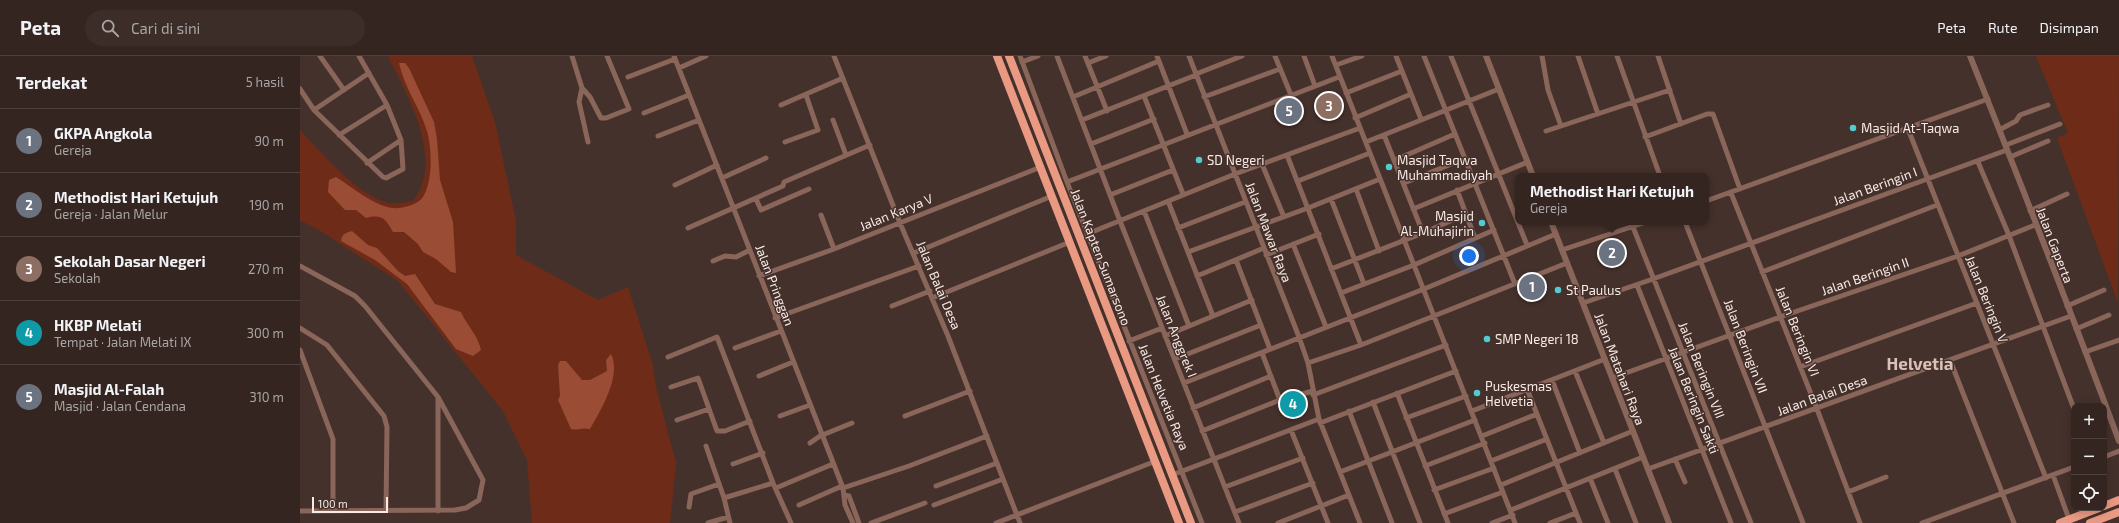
<!DOCTYPE html>
<html lang="id">
<meta charset="utf-8">
<style>
:root{--surface:#342520;--page:#3c2d29;--text:#f1f3f6;--muted:#a9a5a5;--line:#4e423e;--accent:#51ccd2}
body{margin:0;font-family:"Exo 2",sans-serif;background:var(--page);color:var(--text)}
.controls{position:absolute;right:12px;bottom:12px;display:grid;overflow:hidden;border-radius:8px;box-shadow:0 2px 10px #0003}
.controls button{width:36px;height:36px;display:grid;place-items:center;padding:0;border:0;border-bottom:1px solid var(--line);background:var(--surface);color:var(--text);font:20px sans-serif}
.scale{position:absolute;left:12px;bottom:10px;width:76px;box-sizing:border-box;padding-left:4px;border:2px solid #f8eae6;border-top:0;font-size:11px;line-height:14px;white-space:nowrap;color:#f8eae6;-webkit-text-stroke:3px #45312b;paint-order:stroke}
.you{position:absolute;left:1169px;top:200px;width:14px;height:14px;margin:-10px;border:3px solid #fff;border-radius:50%;background:#1a73e8;box-shadow:0 0 0 6px #1a73e833}
.badge{display:grid;place-items:center;width:26px;height:26px;border-radius:50%;background:var(--accent);color:#fff;font-size:13px;font-weight:700}
.pin{position:absolute;translate:-50% -50%;border:2px solid #fff;box-shadow:0 1px 4px #0006}
.popup{position:absolute;left:1215px;top:117px;width:194px;height:52px;box-sizing:border-box;display:grid;place-content:center;border-radius:8px;background:var(--surface);filter:drop-shadow(0 1px 3px #0005);font-size:13px;white-space:nowrap;color:var(--muted)}
.popup b{font-size:15px;color:var(--text)}
.popup::after{content:'';position:absolute;left:50%;top:100%;margin-left:-8px;border:8px solid transparent;border-top-color:var(--surface)}
.list{margin:0;padding:0;list-style:none}
h2{display:flex;justify-content:space-between;align-items:center;height:52px;margin:0;padding:0 16px;font-size:17px}
h2 small{font-size:13px;font-weight:400;color:var(--muted)}
.list li{display:grid;grid-template-columns:26px 1fr auto;gap:12px;align-items:center;box-sizing:border-box;height:64px;padding:0 16px;border-top:1px solid var(--line)}
.list b{display:block;font-size:15px;white-space:nowrap}
.list p{margin:0;font-size:13px;white-space:nowrap;color:var(--muted)}
.list em{font-size:13px;font-style:normal;color:var(--muted)}
.icon{flex:none;width:22px;height:22px;fill:none;stroke:currentColor;stroke-width:2;stroke-linecap:round;stroke-linejoin:round}
.map{position:relative;flex:none;width:1819px;height:467px;overflow:hidden}
header{display:flex;align-items:center;gap:24px;box-sizing:border-box;height:56px;padding:0 20px;background:var(--surface);border-bottom:1px solid var(--line)}
header strong{font-size:19px}
nav{display:flex;gap:22px;margin-inline-start:auto;font-size:14px}
.search{width:280px;height:36px;background:var(--page);display:flex;align-items:center;gap:10px;box-sizing:border-box;padding:0 14px;border-radius:22px;color:var(--muted);font-size:15px}
main{display:flex}
aside{flex:1;background:var(--surface)}
.map>svg:first-child{display:block}
.green{fill:#6e2c18}
.water{fill:#9a4c35}
.lines{fill:none;stroke-linecap:round;stroke-linejoin:round}
.minor{stroke:#89655a;stroke-width:5}
.tertiary{stroke:#89655a;stroke-width:6}
.trunk{stroke:#ea9a82;stroke-width:8}
.poi-dot{fill:#51ccd2;stroke:#45312b;stroke-width:1.5}
.labels{text-anchor:middle;stroke-width:3;stroke-linejoin:round;paint-order:stroke}
.poi-label{font-size:13px;fill:#f8eae6;stroke:#45312b;text-anchor:start}
.street-label{font-size:13px;fill:#f8eae6;stroke:#45312b}
.district-label{font-size:17px;font-weight:bold;fill:#d9c0b8;stroke:#45312b}
</style>
<header>
<strong>Peta</strong>
<div class="search"><svg class="icon" aria-label="search" viewBox="0 0 24 24"><circle cx="10" cy="10" r="6"/><path d="M15 15l6 6"/></svg>Cari di sini</div>
<nav><a>Peta</a><a>Rute</a><a>Disimpan</a></nav>
</header>
<main>
<aside>
<h2>Terdekat<small>5 hasil</small></h2>
<ul class="list">
<li><span class="badge" style="background:#6b7280">1</span><div><b>GKPA Angkola</b><p>Gereja</p></div><em>90 m</em></li>
<li><span class="badge" style="background:#6b7280">2</span><div><b>Methodist Hari Ketujuh</b><p>Gereja · Jalan Melur</p></div><em>190 m</em></li>
<li><span class="badge" style="background:#8d6e63">3</span><div><b>Sekolah Dasar Negeri</b><p>Sekolah</p></div><em>270 m</em></li>
<li><span class="badge" style="background:#0f9aa8">4</span><div><b>HKBP Melati</b><p>Tempat · Jalan Melati IX</p></div><em>300 m</em></li>
<li><span class="badge" style="background:#6b7280">5</span><div><b>Masjid Al-Falah</b><p>Masjid · Jalan Cendana</p></div><em>310 m</em></li>
</ul>
</aside>
<div class="map">
<svg width="1819" height="467" viewBox="0 0 1819 467">
<rect width="100%" height="100%" fill="#45312b"/>
<path class="green" d="M88,0H172L195,66L216,165V199L298,244L328,231L352,306L357,335L376,407L370,467H232L227,404L203,355L98,225L22,176L0,164V74C21,96 58,140 88,147C96,148 106,146 113,145C145,104 108,40 88,0Z
M1736,0H1819L1818,247L1757,82L1768,77Z"/>
<path class="water" d="M99,7H105L109,12L134,66L137,83L140,124L153,166L156,217L151,216L136,203L123,196L118,188L104,176H93C85,162 82,158 66,162L56,154H45L28,136L29,124L36,121C52,131 73,149 92,152C101,153 118,149 123,141C133,125 132,93 127,75C120,52 104,31 99,7Z
M52,175L68,189L77,192L98,215L105,220L115,218L135,248L161,256C167,270 178,279 181,294L173,300L156,293L107,228L75,204L41,185C42,178 45,177 52,175Z
M311,298C322,320 300,355 290,373C282,371 277,375 271,373L258,344L260,340L258,309L260,305H266L282,324H290L307,315L306,304Z"/>
<g class="lines">
<path class="minor" d="M20,0L44,34
M272,0L282,32L279,46L288,86
M374,0L543,432L545,449L553,467
M534,0L600,167L648,280L720,467
M720,0L767,126L902,467
M757,0L820,165L939,467
M785,0L807,55
M857,0L887,78
M889,0L999,281L1008,307L1019,363L1060,467
M975,0L991,39
M1004,0L1015,30
M1032,0L1215,467
M1096,0L1121,63
M1124,0L1215,228
M1151,0L1227,189
M1242,0L1248,34L1261,70
M1278,0L1298,58
M1317,0L1360,120
M1358,0L1381,68
M722,6L738,0
M788,7L806,0
M1036,9L1062,0
M379,12L406,0
M896,18L942,0
M328,21L375,3
M282,32L290,41L301,62H306L329,53L307,0
M0,33L14,54L83,121L86,122L103,113L101,84L87,49L59,0
M1046,37L1102,15
M844,40L883,138
M773,41L859,5
M904,41L980,13
M481,49L543,22
M14,54L69,17
M344,57L389,39
M1055,62L1111,38
M533,64L546,99
M782,64L896,19
M1608,73L1746,422
M1701,73L1716,65L1720,59L1748,49
M1246,75L1370,34
M39,79L87,49
M1084,79L1123,177
M358,80L399,64
M1345,81L1407,58H1413L1440,133
M485,86L518,74L506,39
M1066,86L1199,33
M791,88L854,63
M1706,89L1760,68
M987,99L1061,289
M1710,101L1748,85
M1095,104L1155,78
M1678,106L1708,177L1774,353
M67,107L101,84
M962,108L984,161
M422,122L466,102
M998,125L1070,97
M767,126L1039,21
M1104,127L1164,103
M375,129L417,109
M1056,133L1079,195
M1157,134L1175,182
M1431,137L1517,353L1560,467
M810,139L873,114
M456,143L461,154L509,133
M1031,143L1064,228
M868,145L913,260
M1406,145L1688,43
M1113,153L1228,106
M844,155L889,270
M1730,155L1767,138
M521,159L534,193
M1385,166L1503,467
M1333,171L1451,467
M388,172L483,130L484,126L570,89
M878,172L945,146
M787,178L935,118L1060,72
M993,188L1026,271
M1262,194L1346,166
M888,196L1008,152L1080,123
M614,197L752,140
M966,199L1019,178
M936,204L970,293
M413,205L425,200L436,201L450,194
M0,210L55,240L65,250L138,341L183,424L179,444L166,452L155,454L0,455
M1031,213L1123,177L1166,158
M1462,216L1637,149
M459,220L534,193L741,111
M897,220L964,192
M1337,229L1431,467
M1041,237L1114,209L1194,174
M632,242L770,186
M1283,247L1353,223L1707,94
M592,250L630,235
M1767,250L1804,234
M475,262L619,210
M0,272L27,289L84,360L87,371L86,454
M1776,273L1809,259
M865,280L952,244
M829,285L862,272
M435,292L481,275
M0,294L33,383V455
M1785,296L1819,284
M962,297L980,344
M368,301L417,281L473,427L491,467
M875,303L961,269
M1650,304L1714,467
M1008,307L1061,289L1267,207
M1500,311L1677,247
M1275,315L1304,387
M459,320L493,306
M1312,322L1480,261L1658,200L1735,169
M1252,324L1280,397
M884,327L1124,233L1256,178
M371,331L398,322L417,375H425L450,365
M1227,333L1280,467
M1097,337L1148,467
M1013,339L1146,289
M1073,346L1120,467
M893,352L971,320
M1049,355L1092,467
M1172,355L1305,303
M480,360L510,349
M605,360L670,335
M1106,362L1166,340
M377,364L409,353
M1020,367L1156,315
M991,374L1028,467
M902,375L980,344L1013,335
M1182,380L1237,358
M510,387L520,380L552,367
M406,390L424,442L430,467
M1804,401L1819,395
M1375,403L1385,426
M1191,405L1247,383
M433,408L463,397
M1125,410L1185,387
M1315,413L1336,467
M1348,413L1771,260
M1040,416L1175,364
M872,419L1019,363
M1753,419L1769,463
M1290,422L1308,467
M1201,429L1333,375
M636,430L697,407
M925,431L1003,402
M476,432L533,408
M543,432L609,410L687,380
M1134,434L1194,412
M1548,436L1586,421
M544,439L549,440L559,467
M424,442L473,427
M499,449L542,430
M634,449L703,423
M389,451L391,438L419,428
M1211,454L1343,401
M138,455V342
M935,456L1013,427
M1144,458L1203,436
M408,467L428,461
M571,467L625,447
M696,467L856,405
M978,467L1049,439
M1192,467L1213,459
M1250,467L1276,457
M1622,467L1774,411"/>
<path class="tertiary" d="M1186,0L1233,120
M1670,0C1721,128 1771,256 1819,385
M1251,166L1369,467"/>
<path class="trunk" d="M697,0L879,467
M709,0L891,467
M1804,450L1819,444
M1760,467L1799,452
M1790,467L1819,456"/>
</g>
<g class="poi-dot">
<circle cx="1553" cy="72" r="4"/>
<circle cx="899" cy="104" r="4"/>
<circle cx="1089" cy="111" r="4"/>
<circle cx="1182" cy="167" r="4"/>
<circle cx="1258" cy="234" r="4"/>
<circle cx="1187" cy="283" r="4"/>
<circle cx="1177" cy="337" r="4"/>
</g>
<g class="labels">
<g class="poi-label">
<text x="1561" y="77">Masjid At-Taqwa</text>
<text x="907" y="109">SD Negeri</text>
<text x="1097" y="109">Masjid Taqwa<tspan x="1097" dy="15">Muhammadiyah</tspan></text>
<text x="1174" y="165" text-anchor="end">Masjid<tspan x="1174" dy="15">Al-Muhajirin</tspan></text>
<text x="1266" y="239">St Paulus</text>
<text x="1195" y="288">SMP Negeri 18</text>
<text x="1185" y="335">Puskesmas<tspan x="1185" dy="15">Helvetia</tspan></text>
</g>
<g class="street-label">
<text transform="translate(1575 130) rotate(-20)" y="5">Jalan Beringin I</text>
<text transform="translate(596 156) rotate(-22)" y="5">Jalan Karya V</text>
<text transform="translate(969 176) rotate(69)" y="5">Jalan Mawar Raya</text>
<text transform="translate(1755 189) rotate(69)" y="5">Jalan Gaperta</text>
<text transform="translate(801 201) rotate(69)" y="5">Jalan Kapten Sumarsono</text>
<text transform="translate(1565 220) rotate(-19)" y="5">Jalan Beringin II</text>
<text transform="translate(475 229) rotate(69)" y="5">Jalan Pringgan</text>
<text transform="translate(639 229) rotate(67)" y="5">Jalan Balai Desa</text>
<text transform="translate(1687 243) rotate(68)" y="5">Jalan Beringin V</text>
<text transform="translate(1498 275) rotate(68)" y="5">Jalan Beringin VI</text>
<text transform="translate(877 280) rotate(68)" y="5">Jalan Anggrek I</text>
<text transform="translate(1446 290) rotate(69)" y="5">Jalan Beringin VII</text>
<text transform="translate(1320 313) rotate(69)" y="5">Jalan Matahari Raya</text>
<text transform="translate(1402 314) rotate(68)" y="5">Jalan Beringin VIII</text>
<text transform="translate(1522 339) rotate(-20)" y="5">Jalan Balai Desa</text>
<text transform="translate(864 341) rotate(68)" y="5">Jalan Helvetia Raya</text>
<text transform="translate(1394 344) rotate(68)" y="5">Jalan Beringin Sakti</text>
</g>
<g class="district-label">
<text x="1620" y="314">Helvetia</text>
</g>
</g>
</svg>
<div class="controls">
<button>+</button>
<button>−</button>
<button><svg class="icon" aria-label="locate" viewBox="0 0 24 24"><circle cx="12" cy="12" r="6"/><path d="M12 2v4M12 18v4M2 12h4M18 12h4"/></svg></button>
</div>
<div class="scale">100 m</div>
<div class="you"></div>
<div class="pin badge" style="left:1232px;top:231px;background:#6b7280">1</div>
<div class="pin badge" style="left:1312px;top:197px;background:#6b7280">2</div>
<div class="popup"><b>Methodist Hari Ketujuh</b>Gereja</div>
<div class="pin badge" style="left:1029px;top:50px;background:#8d6e63">3</div>
<div class="pin badge" style="left:993px;top:348px;background:#0f9aa8">4</div>
<div class="pin badge" style="left:989px;top:55px;background:#6b7280">5</div>
</div>
</main>
